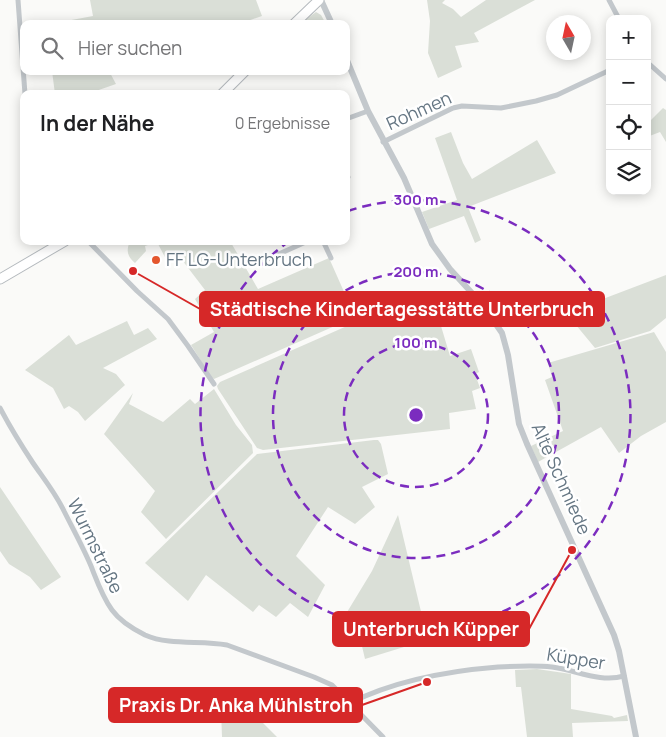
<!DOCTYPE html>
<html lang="de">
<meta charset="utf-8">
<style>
:root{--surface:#fff;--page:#f2f2f2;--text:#202124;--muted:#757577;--line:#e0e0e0}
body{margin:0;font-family:Manrope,sans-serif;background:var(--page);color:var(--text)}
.controls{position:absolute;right:15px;top:15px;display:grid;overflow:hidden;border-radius:10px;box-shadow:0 2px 12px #0003}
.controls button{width:45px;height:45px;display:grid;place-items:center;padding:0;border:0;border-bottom:1px solid var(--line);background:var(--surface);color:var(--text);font:25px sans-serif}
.compass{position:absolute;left:546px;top:15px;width:45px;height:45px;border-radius:50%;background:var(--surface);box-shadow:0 2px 12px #0003;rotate:351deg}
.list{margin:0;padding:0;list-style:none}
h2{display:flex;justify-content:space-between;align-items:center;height:65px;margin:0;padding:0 20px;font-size:21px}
h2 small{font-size:16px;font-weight:400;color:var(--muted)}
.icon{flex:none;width:28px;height:28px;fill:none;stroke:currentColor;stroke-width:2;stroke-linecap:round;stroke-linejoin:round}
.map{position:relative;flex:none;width:666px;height:737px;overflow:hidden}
.search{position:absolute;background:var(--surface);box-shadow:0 2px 12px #0003;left:20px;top:20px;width:330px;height:55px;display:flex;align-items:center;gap:12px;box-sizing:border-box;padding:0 18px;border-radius:10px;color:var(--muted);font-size:19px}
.panel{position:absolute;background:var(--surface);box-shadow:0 2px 12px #0003;left:20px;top:90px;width:330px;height:155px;border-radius:10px}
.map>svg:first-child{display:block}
.green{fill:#dadfd7}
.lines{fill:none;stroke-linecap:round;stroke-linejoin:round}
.primary-casing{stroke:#b5babe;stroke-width:11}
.minor{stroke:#c3c8cc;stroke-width:5}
.tertiary{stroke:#c3c8cc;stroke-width:6}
.primary{stroke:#fff;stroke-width:9}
.ring{fill:none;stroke:#7b2cbf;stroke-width:2.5;stroke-dasharray:9 6}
.poi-dot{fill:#e4572e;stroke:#fff;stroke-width:2}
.labels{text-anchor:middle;stroke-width:5;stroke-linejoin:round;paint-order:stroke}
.street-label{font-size:18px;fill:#657683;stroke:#fff}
.poi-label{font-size:18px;fill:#657683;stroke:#fff;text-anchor:start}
.centre{fill:#7b2cbf;stroke:#fff;stroke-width:2.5}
.ring-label{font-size:15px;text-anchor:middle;font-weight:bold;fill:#7b2cbf;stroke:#fff;stroke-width:5;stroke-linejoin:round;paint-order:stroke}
.leader{fill:none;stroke:#d62828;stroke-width:2}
.callout-dot{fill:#d62828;stroke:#fff;stroke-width:2}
.callout{fill:#d62828;stroke:#d62828;stroke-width:2}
.callout-label{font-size:19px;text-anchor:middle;font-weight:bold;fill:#fff}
</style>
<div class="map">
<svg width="666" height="737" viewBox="0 0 666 737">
<rect width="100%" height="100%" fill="#fafaf8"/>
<path class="green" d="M90,0H256L262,16L239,24H50L93,16Z
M427,0H445L442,3L453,9L461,17L486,0H535L474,33L479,42L455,46L462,67L438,78L428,53L430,21Z
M316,12L321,15L326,24H305V20Z
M52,71H109L116,84L93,92L94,94H55Z
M663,108L666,110V142L660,132L647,137V124Z
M451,132L463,163L472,179L537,140L556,173L468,207L481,240L475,243L464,216L429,229L422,212L457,200L435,138Z
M130,241H230L258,289L329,258L353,312V318L214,379L211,377L191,345L214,332L195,299L205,290L179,256L168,263L157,242L145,246L146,251L135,263C127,256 126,251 130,241Z
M666,275V318L650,331L595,348L566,313Z
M432,296L450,356L471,349L479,372L475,374L480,388L472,391L476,409L449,413L450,429L263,450L257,448L218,389L217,386L220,382L347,326Z
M127,321L134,335L148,328L157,339L103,368L116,374L125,385L85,421L78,412L69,406L64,409L53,388L25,370L69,335L76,345Z
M654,332L666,352V422L641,436L619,453L601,427L538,462L531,446L563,431L545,380L552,377L548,363Z
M214,389L236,425L252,445L253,453L166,539L141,512L155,491L104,434L133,393L129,404L163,422L190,399L195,404Z
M374,440H378L381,444L388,474L362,487L375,507L355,524L328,507L296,556L325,585L308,617L290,603L276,617L259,605L253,612L206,575L188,601L145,563L257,454Z
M0,487L61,577L41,590L30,577L9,564L0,551Z
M398,515L428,641L415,643L408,611L397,613L404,647L365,659L361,642L338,627L372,571Z
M537,669L571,674V709L612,716L614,718L627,715L628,721L572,723L573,737H527L521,687H516L515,670Z
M221,710H226L260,720L277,737H222Z"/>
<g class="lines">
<defs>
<path id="primary" d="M294,24L319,0
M222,94L245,71
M0,279L65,241"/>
</defs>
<use href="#primary" class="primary-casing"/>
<path class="minor" d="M18,0L25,94
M609,0L619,19
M647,62L666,79
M346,119L368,111
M383,142L453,108L462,106L501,108L536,101L557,95L610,70
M346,178L348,177
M88,241L137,291L168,319L188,346L214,384
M323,241L331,258
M263,261L308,241
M0,408C10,427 21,445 33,463C44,479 56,494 64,511C73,529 83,547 91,566C97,581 102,596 112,610C120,621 133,629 145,635C170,646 200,640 227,645L314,677L332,685L383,737
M350,703C396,680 447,671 498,667C516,666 534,665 552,667C576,670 600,683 624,676"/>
<path class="tertiary" d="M321,0L332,24
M346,58L368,111L404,178L432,244L450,269L482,304L502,333L508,355L519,424L527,444L614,635L619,651L636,737"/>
<use href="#primary" class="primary"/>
</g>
<g class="ring">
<circle cx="416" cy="415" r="72"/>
<circle cx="416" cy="415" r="143"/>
<path d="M348 211A215 215 0 1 1 288 242"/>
</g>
<circle class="poi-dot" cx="156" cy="260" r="5"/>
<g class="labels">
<g class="street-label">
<text transform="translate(419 111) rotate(-24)" y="6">Rohmen</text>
<text transform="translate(561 479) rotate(66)" y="6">Alte Schmiede</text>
<text transform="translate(95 546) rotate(64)" y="6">Wurmstraße</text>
<text transform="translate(576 659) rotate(9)" y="6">Küpper</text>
</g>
<g class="poi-label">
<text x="166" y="266">FF LG-Unterbruch</text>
</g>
</g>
<circle cx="416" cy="415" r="8" class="centre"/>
<g class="ring-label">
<text x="416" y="205">300 m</text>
<text x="416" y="277">200 m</text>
<text x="416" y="348">100 m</text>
</g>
<path class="leader" d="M133 271L200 309M572 550L529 629M427 682L362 705"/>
<g class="callout-dot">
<circle cx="133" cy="271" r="5"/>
<circle cx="572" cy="550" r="5"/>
<circle cx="427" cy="682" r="5"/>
</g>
<g class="callout">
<rect x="200" y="292" width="404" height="34" rx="5"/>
<rect x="333" y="612" width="196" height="34" rx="5"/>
<rect x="109" y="688" width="253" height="34" rx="5"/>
</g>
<g class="callout-label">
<text x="402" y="316">Städtische Kindertagesstätte Unterbruch</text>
<text x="431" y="636">Unterbruch Küpper</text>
<text x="236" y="712">Praxis Dr. Anka Mühlstroh</text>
</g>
</svg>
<div class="controls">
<button>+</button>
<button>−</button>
<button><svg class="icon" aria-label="locate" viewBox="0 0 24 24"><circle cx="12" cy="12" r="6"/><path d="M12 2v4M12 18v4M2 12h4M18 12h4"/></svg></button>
<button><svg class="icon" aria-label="layers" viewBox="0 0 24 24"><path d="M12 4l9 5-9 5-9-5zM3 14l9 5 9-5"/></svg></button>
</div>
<svg class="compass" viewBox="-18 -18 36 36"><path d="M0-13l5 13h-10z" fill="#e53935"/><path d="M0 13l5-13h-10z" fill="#757577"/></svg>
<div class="search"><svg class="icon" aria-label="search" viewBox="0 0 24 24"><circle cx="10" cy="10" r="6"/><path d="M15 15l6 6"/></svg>Hier suchen</div>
<section class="panel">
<h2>In der Nähe<small>0 Ergebnisse</small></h2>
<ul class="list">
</ul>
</section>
</div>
